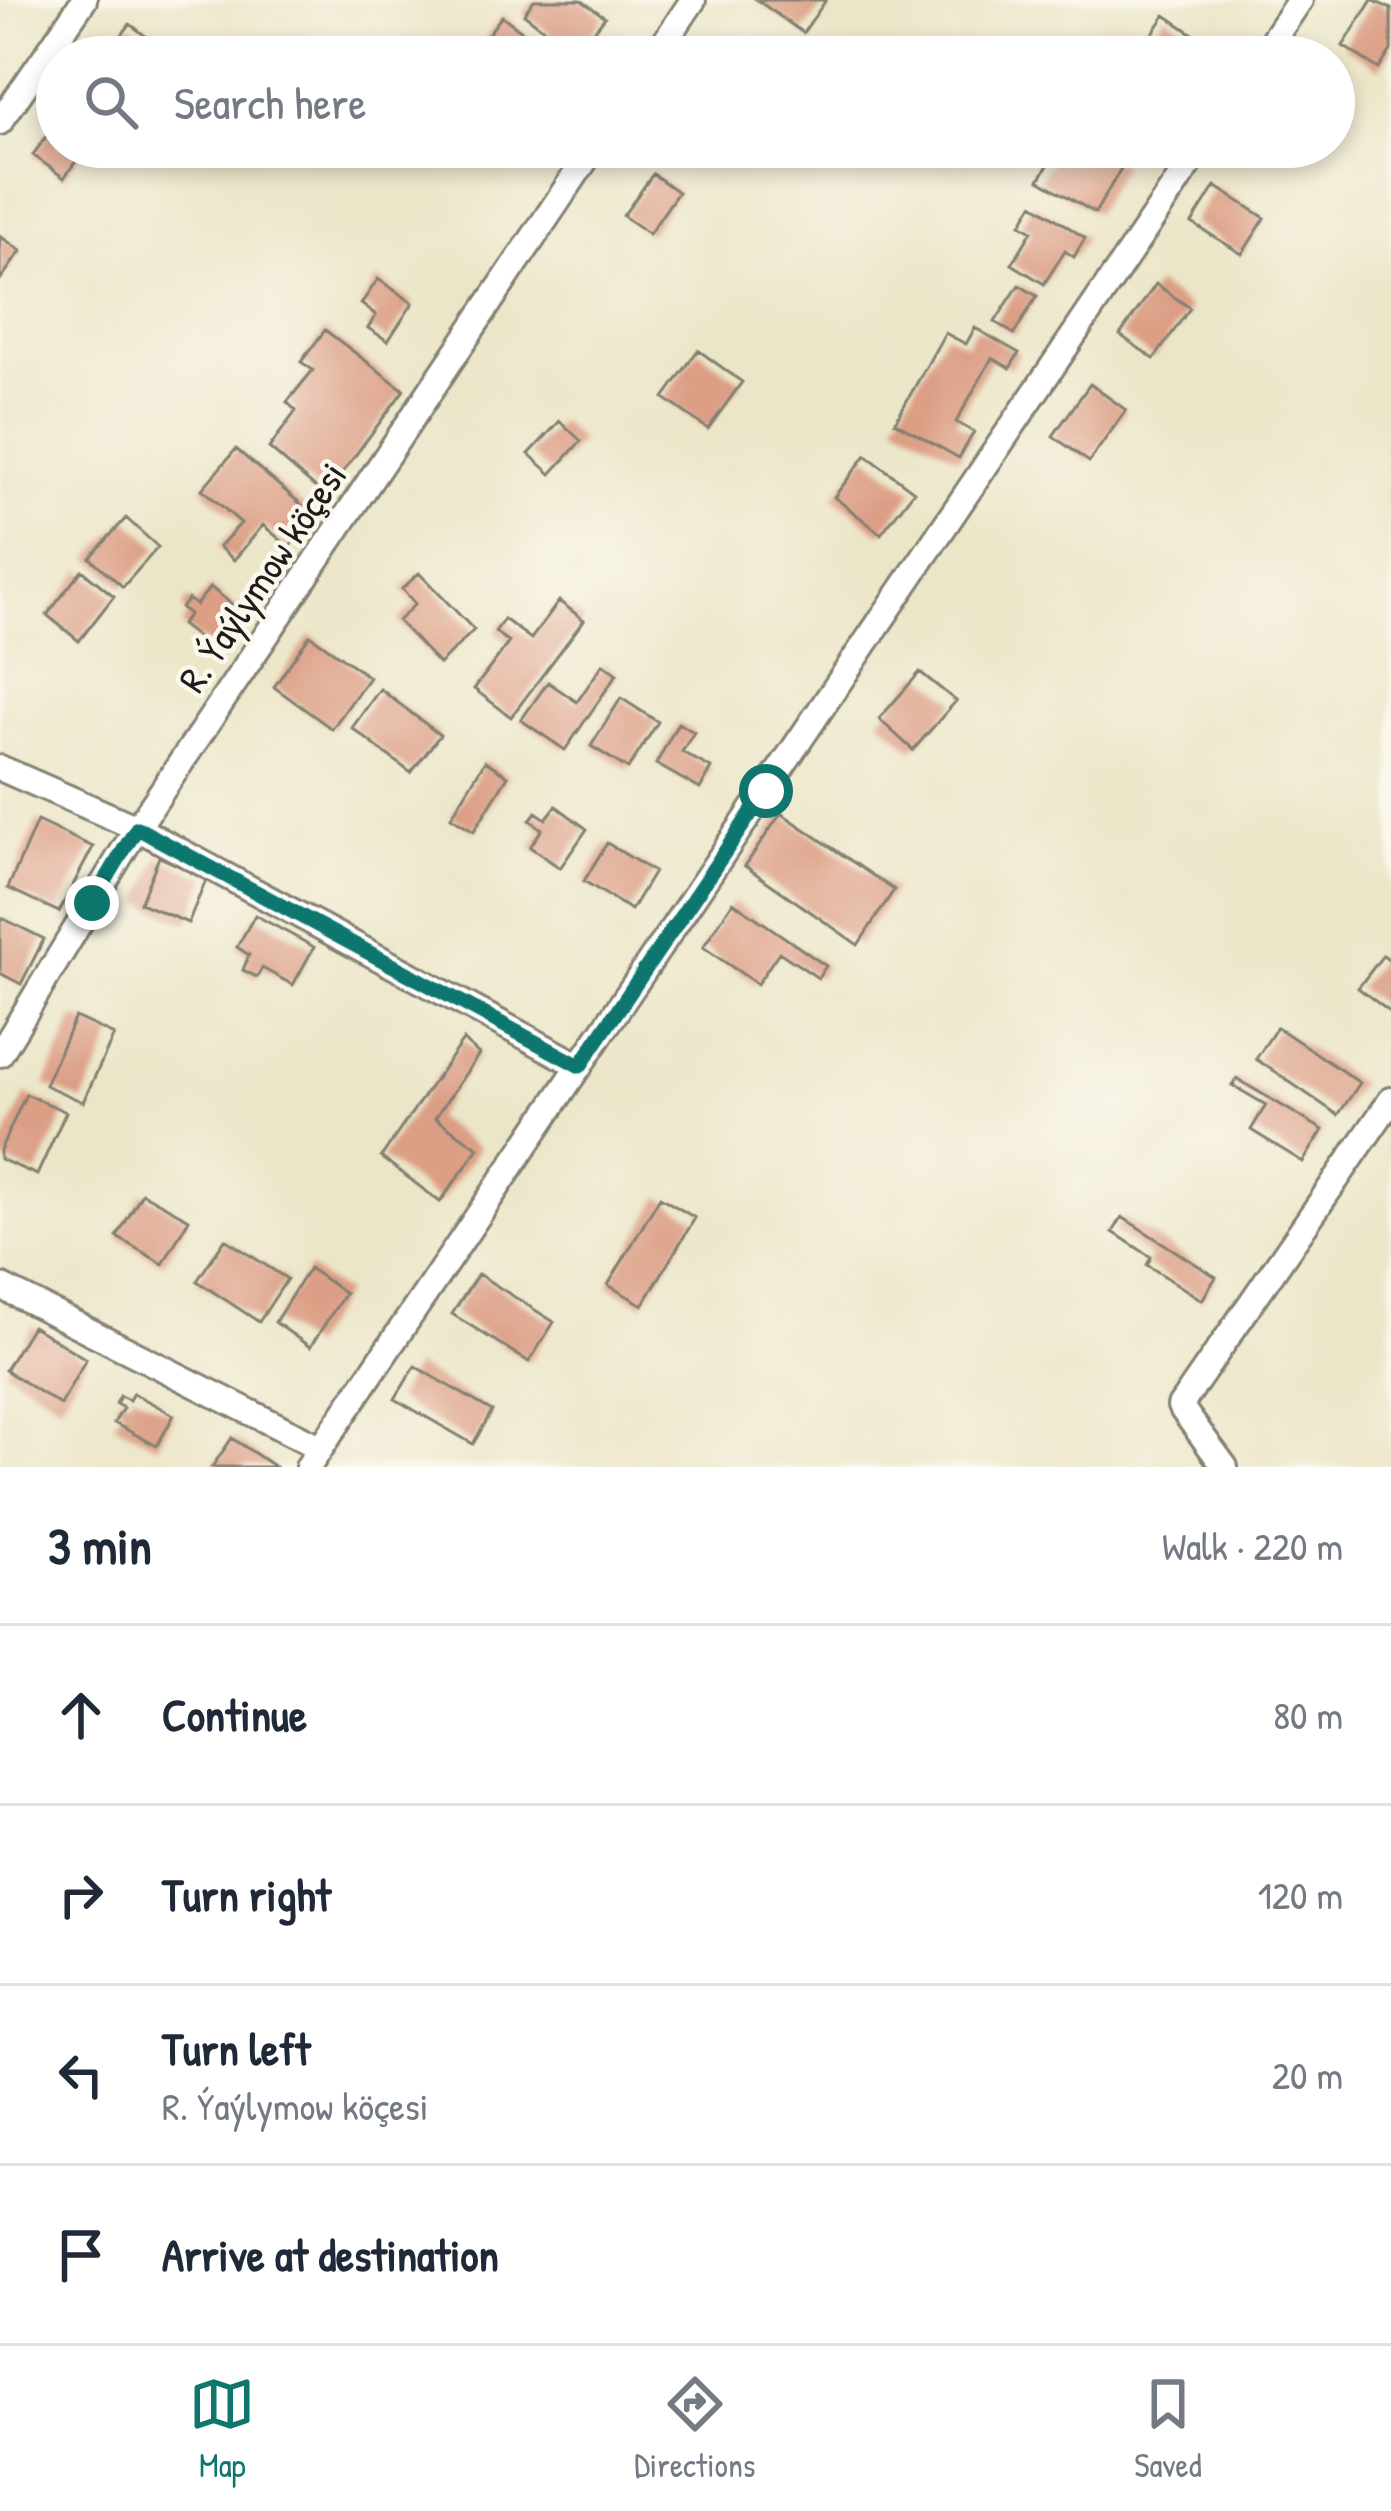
<!DOCTYPE html>
<meta charset="utf-8">
<style>
:root{--surface:#fff;--page:#f2f2f3;--text:#1f2937;--muted:#747a83;--line:#e0e1e3;--accent:#0f766e}
body{margin:0;font-family:"Patrick Hand",sans-serif;background:var(--page);color:var(--text)}
.stop{position:absolute;width:36px;height:36px;margin:-27px;border:9px solid #0f766e;border-radius:50%;background:#fff}
.stop.end{background:#0f766e;border-color:#fff;box-shadow:0 3px 12px #0008}
.list{margin:0;padding:0;list-style:none}
h2{display:flex;justify-content:space-between;align-items:center;height:156px;margin:0;padding:0 48px;font-size:51px}
h2 small{font-size:39px;font-weight:400;color:var(--muted)}
.list li{display:grid;grid-template-columns:78px 1fr auto;gap:36px;align-items:center;box-sizing:border-box;height:180px;padding:0 48px;border-top:3px solid var(--line)}
.list b{display:block;font-size:45px;white-space:nowrap}
.list p{margin:0;font-size:39px;white-space:nowrap;color:var(--muted)}
.list em{font-size:39px;font-style:normal;color:var(--muted)}
.icon{flex:none;width:66px;height:66px;fill:none;stroke:currentColor;stroke-width:2;stroke-linecap:round;stroke-linejoin:round}
.map{position:relative;flex:none;width:1391px;height:1467px;overflow:hidden}
.search{position:absolute;background:var(--surface);box-shadow:0 6px 18px #0003;left:36px;right:36px;top:36px;height:132px;display:flex;align-items:center;gap:30px;box-sizing:border-box;padding:0 42px;border-radius:66px;color:var(--muted);font-size:45px}
.sheet{height:876px;background:var(--surface)}
nav{display:flex;justify-content:space-around;align-items:center;box-sizing:border-box;height:168px;border-top:3px solid var(--line);background:var(--surface);font-size:33px;color:var(--muted)}
nav a{display:grid;justify-items:center;gap:6px}
nav .on{color:var(--accent)}
.map>svg:first-child{display:block}
.building{fill:#dc9e85}
.lines{fill:none;stroke-linecap:round;stroke-linejoin:round}
.street-casing{stroke:#848172;stroke-width:30}
.street{stroke:#fff;stroke-width:24}
.route{stroke:#0f766e;stroke-width:15}
.labels{text-anchor:middle;stroke-width:9;stroke-linejoin:round;paint-order:stroke}
.street-label{font-size:39px;fill:#1c1c1c;stroke:#fbf7ec}
</style>
<div class="map">
<svg width="1391" height="1467" viewBox="0 0 1391 1467">
<rect width="100%" height="100%" fill="#fbf7ec"/>
<filter id="ink" filterUnits="userSpaceOnUse"><feTurbulence type="fractalNoise" baseFrequency=".00833" numOctaves="2"/><feDisplacementMap in="SourceGraphic" scale="24" xChannelSelector="R" yChannelSelector="G"/><feConvolveMatrix kernelMatrix="1 2 1 2 8 2 1 2 1" color-interpolation-filters="sRGB"/></filter>
<filter id="wash" filterUnits="userSpaceOnUse"><feTurbulence type="fractalNoise" baseFrequency=".004" numOctaves="4" result="noise"/><feDisplacementMap in="SourceGraphic" scale="48" xChannelSelector="R" yChannelSelector="G"/><feGaussianBlur stdDeviation="2.7" result="paint"/><feColorMatrix in="noise" values="0 0 0 0 0 0 0 0 0 0 0 0 0 0 0 0 0 1.4 0 .05"/><feComposite in="paint" operator="in"/></filter>
<g filter="url(#wash)">
<rect width="100%" height="100%" fill="#ece6c9"/>
<g id="blocks">
<path class="building" d="M534,0H581L605,17L576,54L524,14Z
M757,0H826L803,33Z
M1372,0L1391,9V50L1379,69L1343,46Z
M1165,15L1209,45L1201,57H1146L1140,53Z
M502,16L556,57H483L475,51Z
M130,24L173,57H105Z
M57,121V147H86L64,178L33,155Z
M1059,147L1069,153L1072,147H1092L1123,165L1095,213L1039,180Z
M653,174L678,192L649,234L623,216Z
M1215,186L1265,218L1242,254L1192,223Z
M1033,204L1085,238L1074,257L1065,251L1044,284L1012,264L1032,231L1021,224Z
M0,236L21,251L0,280Z
M378,279L413,303L388,341L368,328L376,315L361,304Z
M1156,284L1190,308L1154,359L1120,335Z
M1019,285L1037,296L1014,334L995,322Z
M975,328L1019,353L1010,368L992,358L956,422L974,432L959,458L895,422L945,333L966,344Z
M325,330L404,390L325,496L269,448L296,411L287,402L313,370L301,362Z
M698,350L742,382L708,429L664,398Z
M1090,384L1126,410L1089,462L1053,436Z
M560,421L581,441L551,474L529,454Z
M236,449L315,516L289,547L263,525L234,560L219,547L241,523L202,489Z
M866,455L914,491L881,534L834,497Z
M126,518L158,547L123,587L90,558Z
M82,570L114,596L79,641L47,615Z
M419,573L474,630L439,664L398,621L415,604L402,589Z
M210,587L244,614L215,651L181,625L189,614L181,608L188,599L196,605Z
M559,601L584,620L511,717L474,689L509,642L495,632L504,619L531,639Z
M310,635L369,677L332,729L274,687Z
M603,664L617,674L565,750L521,720L548,682L577,702Z
M920,672L956,701L913,750L879,719Z
M380,689L440,735L411,773L352,728Z
M621,698L658,722L628,769L591,746Z
M678,723L694,732L682,752L711,768L700,789L656,764Z
M485,761L508,776L474,831L451,817Z
M556,806L587,829L560,868L530,847L542,829L530,820L536,812L546,819Z
M781,813L894,890L858,945L745,866Z
M37,821L93,847L59,912L8,888Z
M607,843L654,872L631,910L584,881Z
M159,857L207,878L188,923L140,903Z
M733,902L826,966L818,978L779,952L757,984L703,947Z
M255,915L314,947L293,985L262,968L257,977L243,970L249,955L237,947Z
M0,917L44,939L21,984L0,973Z
M1383,955L1391,961V1013L1358,988Z
M75,1017L114,1035L83,1102L45,1085Z
M1277,1027L1360,1083L1338,1115L1256,1059Z
M463,1040L479,1054L435,1118L479,1148L440,1202L381,1157Z
M1237,1079L1323,1130L1303,1162L1251,1130L1266,1105L1232,1085Z
M26,1094L66,1112L37,1175L0,1159V1150Z
M142,1193L189,1219L163,1264L117,1237Z
M660,1197L695,1218L643,1305L608,1285Z
M1122,1217L1216,1277L1202,1300L1147,1265L1151,1257L1113,1232Z
M225,1239L287,1279L259,1322L197,1281Z
M309,1268L345,1293L310,1347L275,1322Z
M478,1274L554,1322L529,1362L452,1314Z
M32,1326L86,1359L60,1405L5,1370Z
M415,1366L492,1411L473,1444L395,1399Z
M133,1393L174,1415L157,1446L114,1423L123,1408L116,1404L120,1396L129,1400Z
M232,1438L275,1467H212Z"/>
</g>
</g>
<g filter="url(#ink)">
<use href="#blocks" fill-opacity="0" stroke="#848172" stroke-width="3"/>
<g class="lines">
<defs>
<path id="street" d="M655,57L693,0
M1261,57L1300,0
M0,122L84,0
M0,768L137,828L580,1066
M0,1054L137,828L594,147
M0,1286L321,1448
M308,1467L1201,147
M1225,1467L1180,1406L1391,1100"/>
</defs>
<use href="#street" class="street-casing"/>
<use href="#street" class="street"/>
</g>
</g>
<g class="lines" filter="url(#ink)">
<path class="route" d="M92,903L137,828L580,1066L766,791"/>
</g>
<g class="labels">
<g class="street-label">
<text transform="translate(262 577) rotate(-56)" y="14">R. Ýaýlymow köçesi</text>
</g>
</g>
</svg>
<div class="stop" style="left:766px;top:791px"></div>
<div class="stop end" style="left:92px;top:903px"></div>
<div class="search"><svg class="icon" aria-label="search" viewBox="0 0 24 24"><circle cx="10" cy="10" r="6"/><path d="M15 15l6 6"/></svg>Search here</div>
</div>
<section class="sheet">
<h2>3 min<small>Walk · 220 m</small></h2>
<ul class="list">
<li><svg class="icon" aria-label="ahead" viewBox="0 0 24 24"><path d="M12 20V5M6 11l6-6 6 6"/></svg><div><b>Continue</b></div><em>80 m</em></li>
<li><svg class="icon" aria-label="right" viewBox="0 0 24 24"><path d="M7 20v-9h11M14 6l5 5-5 5"/></svg><div><b>Turn right</b></div><em>120 m</em></li>
<li><svg class="icon" aria-label="left" viewBox="0 0 24 24"><path d="M17 20v-9H6M10 6l-5 5 5 5"/></svg><div><b>Turn left</b><p>R. Ýaýlymow köçesi</p></div><em>20 m</em></li>
<li><svg class="icon" aria-label="arrive" viewBox="0 0 24 24"><path d="M6 21V4h12l-3 4 3 4H6"/></svg><div><b>Arrive at destination</b></div></li>
</ul>
</section>
<nav>
<a class="on"><svg class="icon" aria-label="map" viewBox="0 0 24 24"><path d="M3 6l6-2 6 2 6-2v14l-6 2-6-2-6 2zM9 4v14M15 6v14"/></svg>Map</a>
<a><svg class="icon" aria-label="directions" viewBox="0 0 24 24"><path d="M12 3l9 9-9 9-9-9zM9 14v-3h6M13 9l2 2-2 2"/></svg>Directions</a>
<a><svg class="icon" aria-label="saved" viewBox="0 0 24 24"><path d="M7 4h10v16l-5-4-5 4z"/></svg>Saved</a>
</nav>
